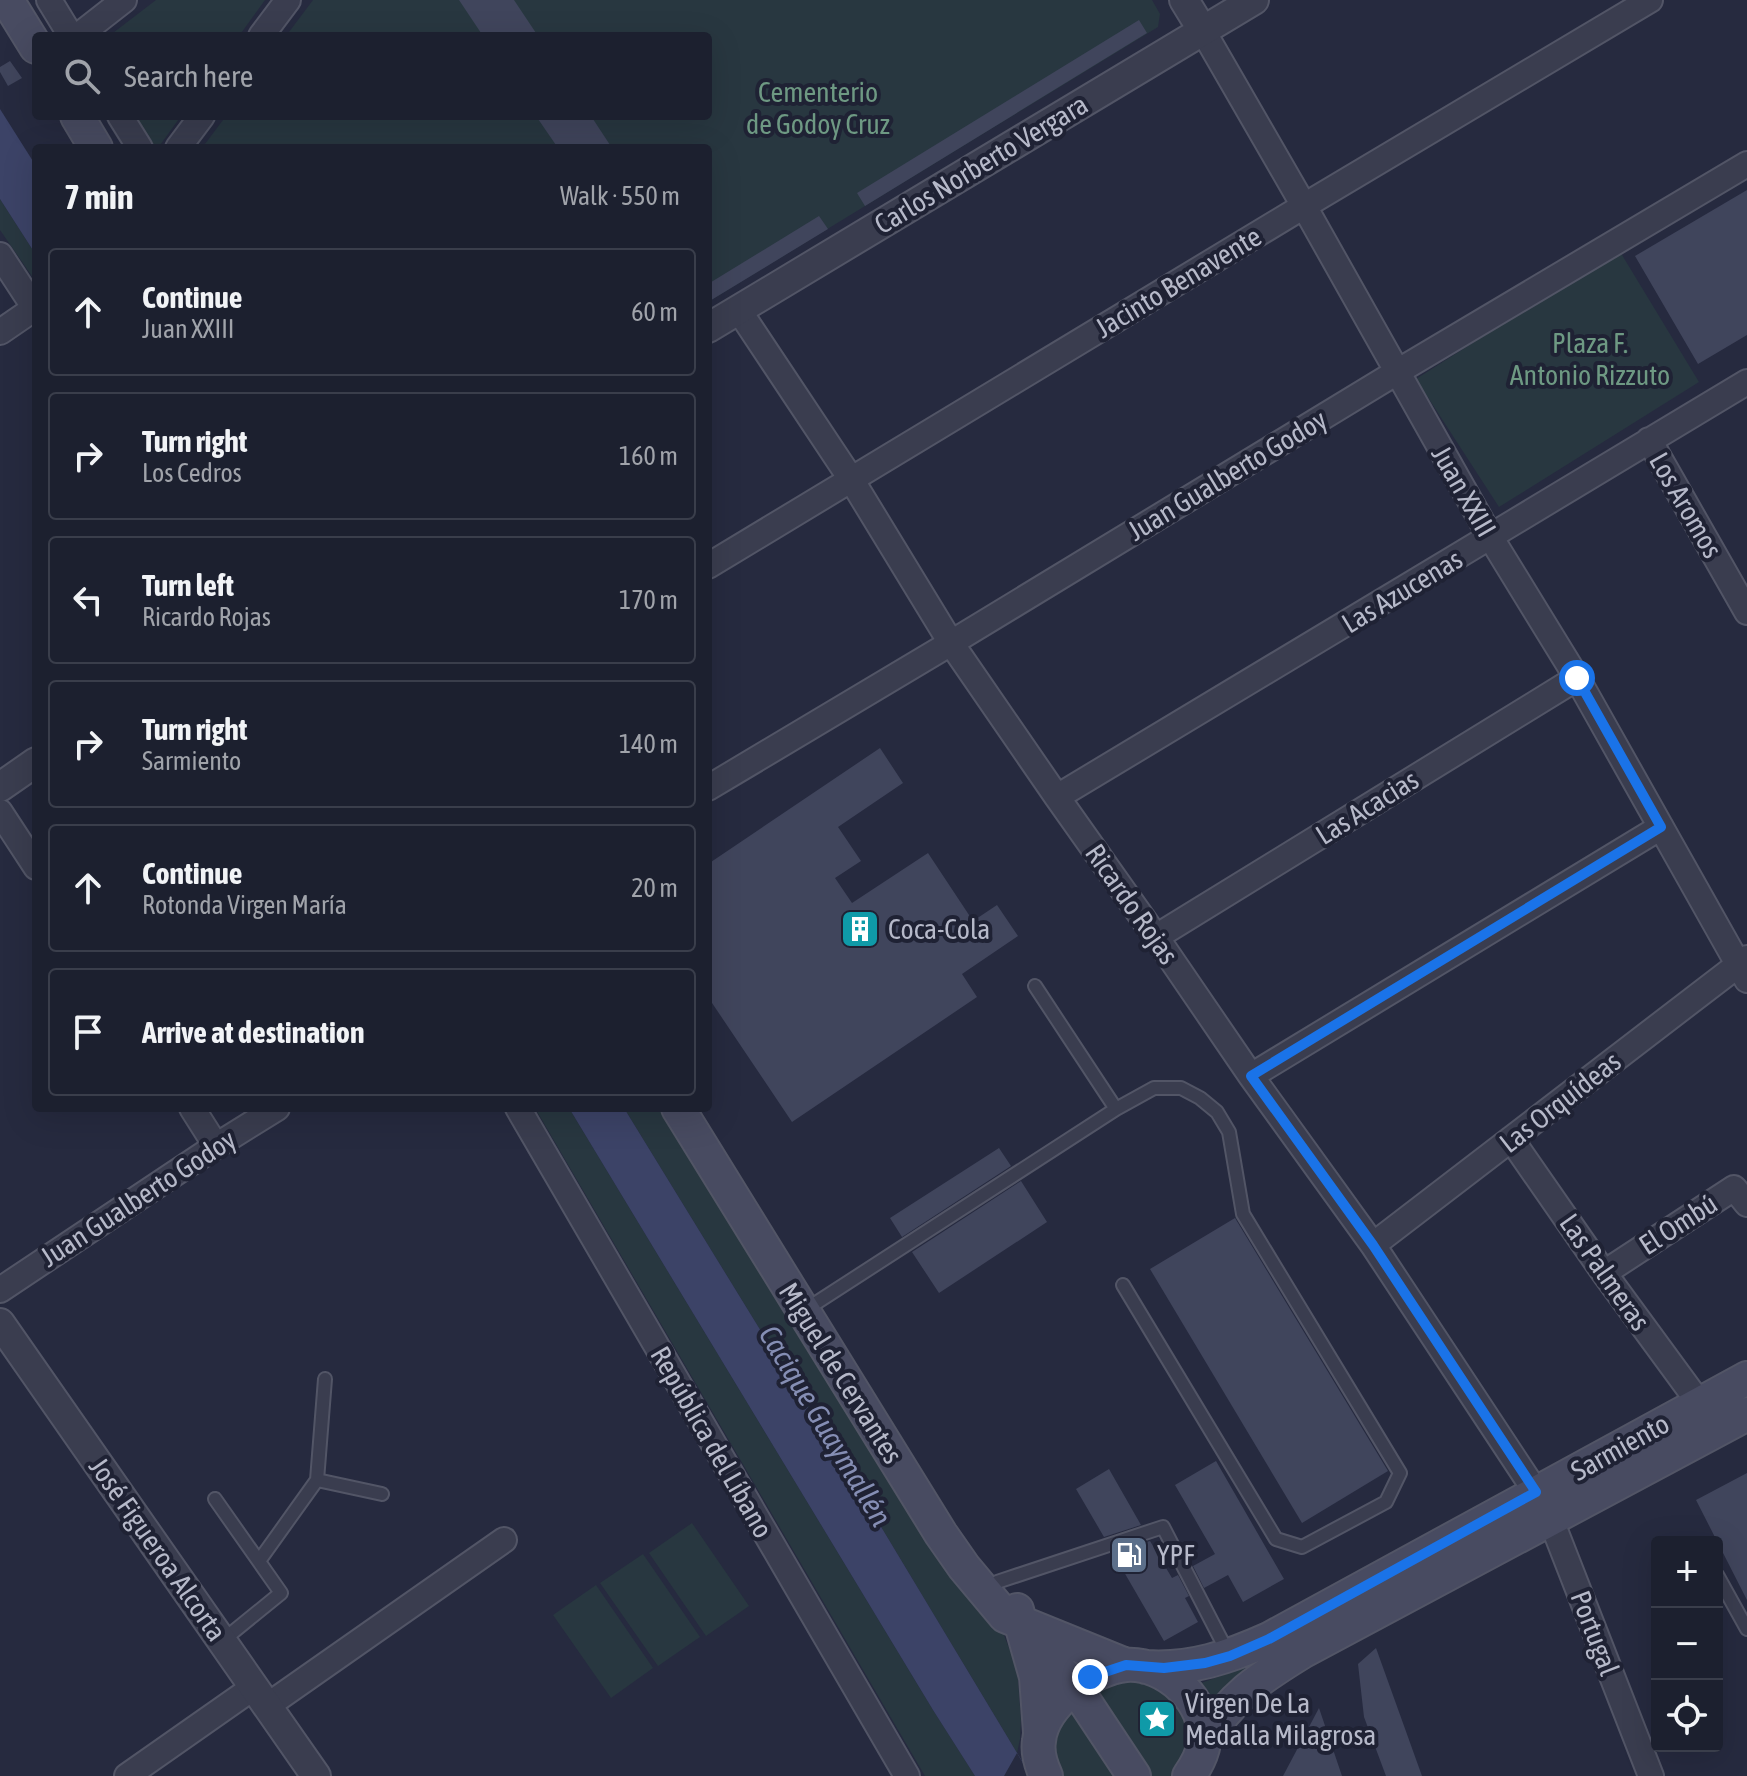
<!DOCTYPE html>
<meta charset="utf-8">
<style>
:root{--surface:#1c202f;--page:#292d3b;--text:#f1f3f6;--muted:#a0a3aa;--line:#3a3e4b}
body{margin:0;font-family:"Asap Condensed",sans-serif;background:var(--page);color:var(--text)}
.controls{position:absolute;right:24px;bottom:24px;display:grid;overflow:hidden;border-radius:8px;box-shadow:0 8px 32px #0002}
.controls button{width:72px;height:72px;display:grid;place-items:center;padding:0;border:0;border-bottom:2px solid var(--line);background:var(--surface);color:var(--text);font:40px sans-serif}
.stop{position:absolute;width:24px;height:24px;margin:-18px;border:6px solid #1a73e8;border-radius:50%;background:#fff}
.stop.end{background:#1a73e8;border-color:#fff;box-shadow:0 2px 8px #0008}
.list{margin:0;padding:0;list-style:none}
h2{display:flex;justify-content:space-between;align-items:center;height:104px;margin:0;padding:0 32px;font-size:34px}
h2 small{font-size:26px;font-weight:400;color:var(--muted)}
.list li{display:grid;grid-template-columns:52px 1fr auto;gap:24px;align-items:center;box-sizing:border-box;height:128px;margin:0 16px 16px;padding:0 16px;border:2px solid var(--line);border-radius:8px}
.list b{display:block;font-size:30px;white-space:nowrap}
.list p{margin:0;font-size:26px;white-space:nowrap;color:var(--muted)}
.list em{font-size:26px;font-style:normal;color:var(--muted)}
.icon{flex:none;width:44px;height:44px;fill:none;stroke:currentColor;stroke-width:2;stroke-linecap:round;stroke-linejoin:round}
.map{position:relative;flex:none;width:1747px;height:1776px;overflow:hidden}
.search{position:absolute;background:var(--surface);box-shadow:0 8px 32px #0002;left:32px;top:32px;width:680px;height:88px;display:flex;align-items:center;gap:20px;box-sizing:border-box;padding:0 28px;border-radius:8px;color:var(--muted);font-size:30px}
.panel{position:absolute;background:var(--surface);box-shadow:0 8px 32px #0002;left:32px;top:144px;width:680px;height:968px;border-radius:8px}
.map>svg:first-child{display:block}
.green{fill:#283740}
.water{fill:#3c4367}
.pier{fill:#262a3f}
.building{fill:#40455c}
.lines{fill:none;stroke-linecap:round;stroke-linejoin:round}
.service-casing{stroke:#525566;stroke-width:16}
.minor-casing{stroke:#525566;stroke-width:28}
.tertiary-casing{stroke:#525566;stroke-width:32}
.secondary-casing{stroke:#525566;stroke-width:36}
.service{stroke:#3a3d4f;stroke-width:12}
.minor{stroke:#3a3d4f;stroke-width:24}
.tertiary{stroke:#3a3d4f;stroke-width:28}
.secondary{stroke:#484b61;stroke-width:32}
.route{stroke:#1a73e8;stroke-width:10}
.labels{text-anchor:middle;stroke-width:8;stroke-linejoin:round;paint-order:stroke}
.park-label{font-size:28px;fill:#6e9983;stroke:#1f2234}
.street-label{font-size:28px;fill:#b6b9c9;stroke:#1f2234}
.poi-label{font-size:28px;fill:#b6b9c9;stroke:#1f2234;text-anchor:start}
.water-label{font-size:30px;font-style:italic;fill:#858eb4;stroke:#1f2234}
</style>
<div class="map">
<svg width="1747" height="1776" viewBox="0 0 1747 1776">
<rect width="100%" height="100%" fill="#262a3f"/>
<path class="green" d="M156,0H265L239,36H109Z
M313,0H1152L1160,14L1158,27L708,302V148H202L226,116H708V36H286Z
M130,116H181L158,148H150Z
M0,199L36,255V282L0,230Z
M1619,250L1699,382L1499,507L1416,379Z
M535,1108H569L933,1710L975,1776H925Z
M624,1108H665L945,1562L1003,1633L1014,1660L1018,1679L1021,1720L1020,1739L1017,1753L883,1530Z
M692,1523L749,1606L706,1636L649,1553Z
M643,1554L700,1637L658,1666L600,1583Z
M596,1585L653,1668L611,1698L553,1615Z
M1260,1662L1216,1706L1211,1695L1201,1683Z
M1140,1676L1180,1698L1192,1740L1175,1776H1149L1091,1690Z
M1072,1704L1119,1776H1059L1052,1742Z"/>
<path class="water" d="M0,109L36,166V255L0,199Z
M569,1108H624L883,1530L1031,1776H975L933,1710Z"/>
<path class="pier" d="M1017,1753L1024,1765L1031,1776H1004Z"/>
<path class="building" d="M459,0H514L538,36H483Z
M1139,20L1147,33L865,206L857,193Z
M10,61L22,78L8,86L0,72V67Z
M536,116H591L612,148H558Z
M1747,190V335L1698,364L1635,256Z
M819,216L828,229L708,302V284Z
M880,748L903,783L838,827L861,861L835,878L852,903L928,853L973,921L997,905L1018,936L962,974L977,997L792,1122L708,997V864Z
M999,1148L1011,1166L902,1237L890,1218Z
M1021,1181L1047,1222L939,1293L912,1252Z
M1235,1218L1388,1471L1302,1523L1150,1269Z
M1216,1461L1284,1579L1243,1602L1228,1575L1204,1588L1193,1566L1215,1554L1175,1485Z
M1109,1469L1141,1525L1104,1537L1076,1489Z
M1747,1473V1600L1696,1500Z
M1150,1541L1172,1578L1178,1575L1189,1596L1185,1598L1198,1622L1164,1641L1113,1553Z
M1376,1648L1422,1776H1386L1364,1717L1358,1664Z
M1319,1708L1342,1776H1283Z"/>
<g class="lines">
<defs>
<path id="service" d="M1035,986L1116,1109
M816,1303L1116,1109L1154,1088H1181L1200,1098L1217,1112L1229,1132L1243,1214L1400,1473L1386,1502L1302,1547L1276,1539L1123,1285
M317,1480L382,1494
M215,1499L281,1593L222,1641
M259,1561L317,1480L325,1379
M1717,1575L1747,1629
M997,1582L1163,1527L1228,1653"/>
<path id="minor" d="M49,0L71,36
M1203,31L1304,206L1491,538L1577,678L1747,980
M78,36L124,0
M261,36L288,0
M120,116L140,148
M178,148L202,116
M0,255L36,310
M738,309L851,479L951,643L1057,797L1156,937L1251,1076L1373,1245L1536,1492L1551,1520L1651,1776
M0,332L35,308
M1649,440L1747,612
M708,566L1304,206L1650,0
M708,788L951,643L1397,372L1747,164
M1057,797L1747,382
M0,812L36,867
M1156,937L1577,678
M1251,1076L1661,827
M192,1108L216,1146
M518,1108L907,1776
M1511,1139L1604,1273L1700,1404
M1373,1245L1747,958
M1604,1273L1734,1188L1747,1204
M0,1290L216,1146L277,1108
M267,1706L504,1540
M127,1776L254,1687"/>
<path id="tertiary" d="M1184,0L1203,31
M708,328L1254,0
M0,787L36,762
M0,1323L316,1776"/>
<path id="secondary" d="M7,0L36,47
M77,116L96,148
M678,1108L941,1534L964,1567L1005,1616L1126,1665
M1017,1610L1036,1677L1040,1732
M1029,1632L1081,1696L1134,1776
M1146,1667C1191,1670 1229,1657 1269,1639L1747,1378
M1204,1741C1232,1696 1258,1679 1302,1652L1747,1414
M1046,1776C1041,1765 1037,1753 1039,1741C1042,1704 1092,1668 1126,1665C1166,1662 1209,1702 1204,1743C1202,1756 1196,1766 1189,1776"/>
</defs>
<use href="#service" class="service-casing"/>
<use href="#minor" class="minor-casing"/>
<use href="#tertiary" class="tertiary-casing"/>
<use href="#secondary" class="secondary-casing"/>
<use href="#service" class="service"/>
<use href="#minor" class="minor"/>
<use href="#tertiary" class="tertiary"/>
<use href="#secondary" class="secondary"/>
</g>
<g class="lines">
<path class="route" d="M1090,1677L1126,1665L1164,1668L1205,1663L1230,1656L1269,1639L1536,1492L1373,1245L1251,1076L1661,827L1577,678"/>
</g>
<defs>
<symbol id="building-square" viewBox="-11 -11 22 22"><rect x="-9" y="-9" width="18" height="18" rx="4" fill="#0f9aa8" stroke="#1f2234"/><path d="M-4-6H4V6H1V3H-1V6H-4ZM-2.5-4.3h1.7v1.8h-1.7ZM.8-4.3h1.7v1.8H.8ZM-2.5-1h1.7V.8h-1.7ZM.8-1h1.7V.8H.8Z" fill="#fff"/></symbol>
<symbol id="fuel-square" viewBox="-11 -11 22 22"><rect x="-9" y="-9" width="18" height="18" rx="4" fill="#5c6f8a" stroke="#1f2234"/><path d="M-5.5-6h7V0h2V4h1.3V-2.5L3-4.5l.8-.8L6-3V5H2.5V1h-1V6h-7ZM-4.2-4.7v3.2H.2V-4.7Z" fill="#fff"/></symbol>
<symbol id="sight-square" viewBox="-11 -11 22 22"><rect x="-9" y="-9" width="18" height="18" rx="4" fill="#0f9aa8" stroke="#1f2234"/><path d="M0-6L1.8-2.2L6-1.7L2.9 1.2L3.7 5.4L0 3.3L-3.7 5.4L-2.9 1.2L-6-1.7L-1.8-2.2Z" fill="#fff"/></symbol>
</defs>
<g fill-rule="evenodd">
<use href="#building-square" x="838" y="907" width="44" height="44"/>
<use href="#fuel-square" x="1107" y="1533" width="44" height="44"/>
<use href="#sight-square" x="1135" y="1697" width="44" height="44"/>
</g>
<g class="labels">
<g class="park-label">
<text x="818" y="102">Cementerio<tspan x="818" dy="32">de Godoy Cruz</tspan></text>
<text x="1590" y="353">Plaza F.<tspan x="1590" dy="32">Antonio Rizzuto</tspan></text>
</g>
<g class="street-label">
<text transform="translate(981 164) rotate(-31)" y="10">Carlos Norberto Vergara</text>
<text transform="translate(1178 282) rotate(-31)" y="10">Jacinto Benavente</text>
<text transform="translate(1227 475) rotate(-31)" y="10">Juan Gualberto Godoy</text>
<text transform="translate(1464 491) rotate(60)" y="10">Juan XXIII</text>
<text transform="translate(1686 505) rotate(60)" y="10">Los Aromos</text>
<text transform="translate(1402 591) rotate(-31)" y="10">Las Azucenas</text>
<text transform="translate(1367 807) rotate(-32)" y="10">Las Acacias</text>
<text transform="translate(1132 904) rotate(55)" y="10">Ricardo Rojas</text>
<text transform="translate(1560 1102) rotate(-38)" y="10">Las Orquídeas</text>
<text transform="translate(138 1198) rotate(-33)" y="10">Juan Gualberto Godoy</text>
<text transform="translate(1678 1224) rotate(-33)" y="10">El Ombú</text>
<text transform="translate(1605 1272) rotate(55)" y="10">Las Palmeras</text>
<text transform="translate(841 1373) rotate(58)" y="10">Miguel de Cervantes</text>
<text transform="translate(712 1442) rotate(60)" y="10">República del Líbano</text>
<text transform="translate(1620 1447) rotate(-29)" y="10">Sarmiento</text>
<text transform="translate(158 1549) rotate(55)" y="10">José Figueroa Alcorta</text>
<text transform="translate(1595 1633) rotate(69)" y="10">Portugal</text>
</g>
<g class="poi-label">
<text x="888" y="939">Coca-Cola</text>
<text x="1157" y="1565">YPF</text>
<text x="1185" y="1713">Virgen De La<tspan x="1185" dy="32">Medalla Milagrosa</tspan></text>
</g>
<g class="water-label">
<text transform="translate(825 1426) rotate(59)" y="10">Cacique Guaymallén</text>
</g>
</g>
</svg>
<div class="controls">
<button>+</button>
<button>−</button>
<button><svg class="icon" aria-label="locate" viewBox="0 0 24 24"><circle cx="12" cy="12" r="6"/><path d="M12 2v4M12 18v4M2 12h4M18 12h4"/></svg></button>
</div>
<div class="stop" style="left:1577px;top:678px"></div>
<div class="stop end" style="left:1090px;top:1677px"></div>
<div class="search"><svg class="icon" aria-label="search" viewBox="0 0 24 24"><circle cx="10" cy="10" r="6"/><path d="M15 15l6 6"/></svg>Search here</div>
<section class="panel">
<h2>7 min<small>Walk · 550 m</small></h2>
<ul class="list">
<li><svg class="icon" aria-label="ahead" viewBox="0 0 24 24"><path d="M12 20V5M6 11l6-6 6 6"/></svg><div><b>Continue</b><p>Juan XXIII</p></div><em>60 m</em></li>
<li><svg class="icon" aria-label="right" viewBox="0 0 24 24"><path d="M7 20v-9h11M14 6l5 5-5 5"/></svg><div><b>Turn right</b><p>Los Cedros</p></div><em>160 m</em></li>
<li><svg class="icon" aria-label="left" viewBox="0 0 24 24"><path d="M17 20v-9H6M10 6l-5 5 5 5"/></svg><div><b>Turn left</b><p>Ricardo Rojas</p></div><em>170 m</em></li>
<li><svg class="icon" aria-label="right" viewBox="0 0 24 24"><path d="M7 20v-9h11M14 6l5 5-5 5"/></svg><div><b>Turn right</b><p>Sarmiento</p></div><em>140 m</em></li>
<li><svg class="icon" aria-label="ahead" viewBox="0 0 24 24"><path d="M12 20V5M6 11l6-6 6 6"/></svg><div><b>Continue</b><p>Rotonda Virgen María</p></div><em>20 m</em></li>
<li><svg class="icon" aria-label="arrive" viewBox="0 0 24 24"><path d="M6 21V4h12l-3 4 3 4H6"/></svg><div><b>Arrive at destination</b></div></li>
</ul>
</section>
</div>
